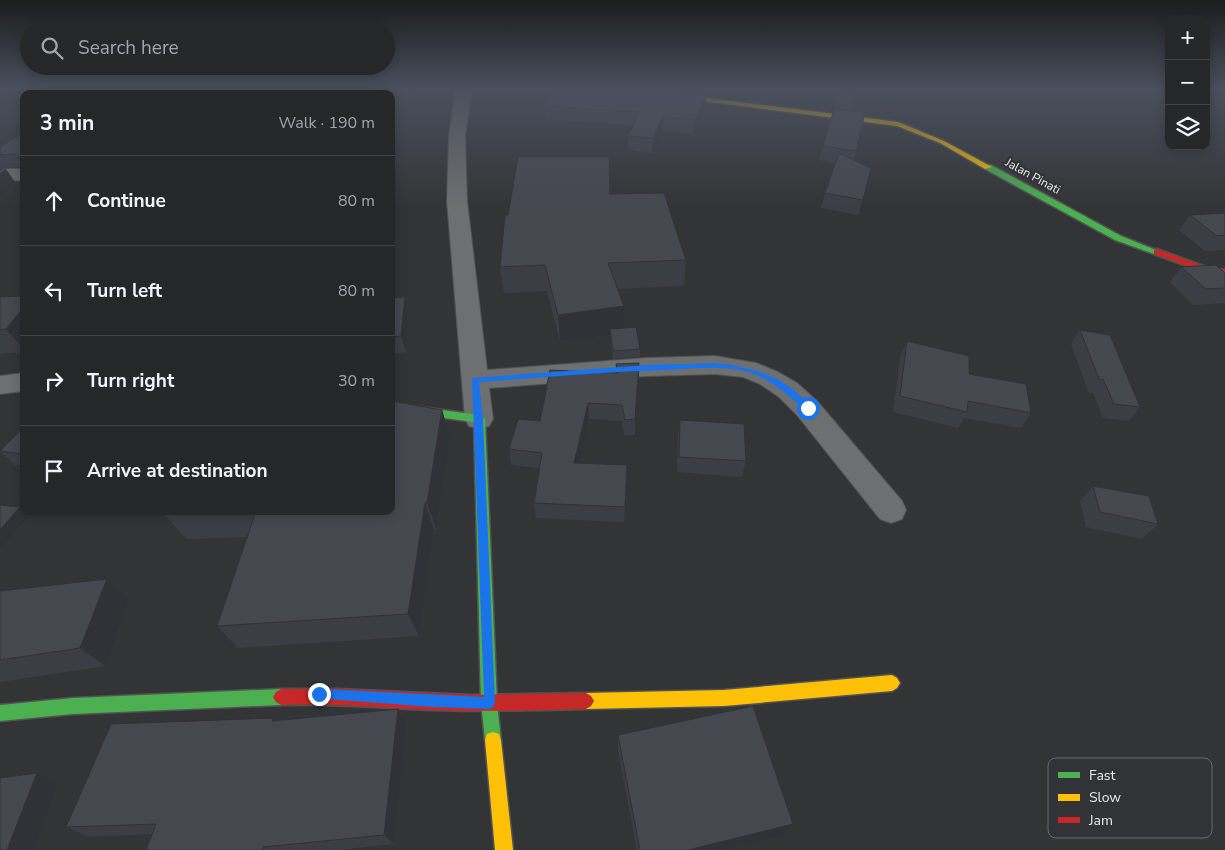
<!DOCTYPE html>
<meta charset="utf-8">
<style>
:root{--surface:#262728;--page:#2e2f30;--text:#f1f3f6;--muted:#a4a5a8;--line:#424445}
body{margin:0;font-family:"Nunito Sans",sans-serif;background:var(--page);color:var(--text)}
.controls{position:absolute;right:15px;top:15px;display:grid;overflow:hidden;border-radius:10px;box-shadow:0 2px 12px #0003}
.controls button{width:45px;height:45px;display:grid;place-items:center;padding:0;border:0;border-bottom:1px solid var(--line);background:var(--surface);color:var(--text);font:25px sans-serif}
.stop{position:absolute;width:15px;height:15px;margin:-11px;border:4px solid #1a73e8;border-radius:50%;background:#fff}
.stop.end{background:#1a73e8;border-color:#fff;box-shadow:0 1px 5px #0008}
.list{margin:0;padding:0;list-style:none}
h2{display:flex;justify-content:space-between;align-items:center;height:65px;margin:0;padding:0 20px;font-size:21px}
h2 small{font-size:16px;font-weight:400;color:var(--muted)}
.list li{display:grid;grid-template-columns:32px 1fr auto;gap:15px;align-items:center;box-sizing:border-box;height:90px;padding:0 20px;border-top:1px solid var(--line)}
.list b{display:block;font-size:19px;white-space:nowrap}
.list em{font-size:16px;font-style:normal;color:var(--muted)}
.icon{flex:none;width:28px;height:28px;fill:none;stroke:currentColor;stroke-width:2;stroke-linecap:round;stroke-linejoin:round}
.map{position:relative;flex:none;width:1225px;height:850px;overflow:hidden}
.search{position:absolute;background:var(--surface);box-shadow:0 2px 12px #0003;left:20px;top:20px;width:375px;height:55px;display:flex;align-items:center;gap:12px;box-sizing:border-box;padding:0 18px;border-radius:28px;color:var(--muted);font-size:19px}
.panel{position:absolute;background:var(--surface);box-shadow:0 2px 12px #0003;left:20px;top:90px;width:375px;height:425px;border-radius:10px}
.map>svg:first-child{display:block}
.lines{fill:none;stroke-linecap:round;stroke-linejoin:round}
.street-casing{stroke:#515253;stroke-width:2}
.fast-casing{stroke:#515253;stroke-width:3}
.slow-casing{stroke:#515253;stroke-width:3}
.jam-casing{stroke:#515253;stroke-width:3}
.street{fill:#6e6f70;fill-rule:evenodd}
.fast{fill:#4caf50;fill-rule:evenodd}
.slow{fill:#ffc107;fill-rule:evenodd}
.jam{fill:#c62828;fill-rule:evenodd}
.wall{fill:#3c3e45}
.shaded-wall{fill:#313238}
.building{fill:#464850;stroke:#313238}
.route{fill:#1a73e8}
.labels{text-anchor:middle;stroke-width:4.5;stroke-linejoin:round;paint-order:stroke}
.far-street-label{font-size:12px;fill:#e9eaec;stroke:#323337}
.key{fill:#323337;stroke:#696a6d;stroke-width:1}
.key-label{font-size:14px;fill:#e9eaec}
</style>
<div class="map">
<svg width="1225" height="850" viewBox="0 0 1225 850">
<rect width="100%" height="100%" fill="#333436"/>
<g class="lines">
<defs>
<path id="street" d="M456,88H472L465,136L467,201L487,370L647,358L715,356L756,363L778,372L797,383L817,401L902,501L906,510L902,519L891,523L880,519L797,415L779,397L760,384L743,377L715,374L647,376L489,388L493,419L489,426L479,429L469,426L465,419L447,201L449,136Z
M0,169H24V180L0,181Z
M24,373V391L0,394V376Z"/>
<path id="fast" d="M985,165H991L1121,236L1161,252L1160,254H1154L1115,240L985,169Z
M391,403L479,415L485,419L497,703L501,740L499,746L493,748L487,746L485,740L481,703L474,422L391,411Z
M281,689L286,692L289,697L286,702L281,705L73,714L0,721V705L73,698Z"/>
<path id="slow" d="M614,88H628L898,122L944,141L992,167L985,169L940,143L897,126L617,90Z
M892,675L897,678L900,683L897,688L892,691L724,706L586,709L581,706L578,701L581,696L586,693L724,690Z
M493,732L499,734L501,740L513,850H495L485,740L487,734Z"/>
<path id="jam" d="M1157,249L1206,267L1225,270V276L1201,271L1154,254V250Z
M281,689H338L471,695L586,693L591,696L594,701L591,706L586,709C535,710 484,712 433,710C383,708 332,703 281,705L276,702L273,697L276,692Z"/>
</defs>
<use href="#street" class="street-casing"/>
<use href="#fast" class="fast-casing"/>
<use href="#slow" class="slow-casing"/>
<use href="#jam" class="jam-casing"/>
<use href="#street" class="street"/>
<use href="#fast" class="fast"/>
<use href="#slow" class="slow"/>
<use href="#jam" class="jam"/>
</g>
<path class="wall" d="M401,88H433L430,95L403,96Z
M679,88H713L710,94H706L705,106L693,134L663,130L652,153L627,150L628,136L633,125L545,120L544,106L679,90Z
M838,96L854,98L851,111L856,151L853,160L863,200L858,215L821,208L825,193L835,163L819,160L823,146L835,109Z
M24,132L23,167L0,168V147Z
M610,194L686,260L684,286L617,289L623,328L640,349V357L613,359L610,335L560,341L547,291L504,293L500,267L508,215Z
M1225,213V250L1205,251L1179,230L1190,215Z
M1181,267L1225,273V303L1193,305L1170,282Z
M24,296V352L0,354V297Z
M391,298L409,312L406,352L391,354Z
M1080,330L1140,407L1129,421L1103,418L1093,393H1089L1071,344Z
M907,341L969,374L1031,413L1021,428L964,418L958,428L893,412L900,357Z
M616,364L639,379L635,435H624L622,421L589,419L579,463L627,465L624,522L536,518L534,503L539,468L511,465L509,449L540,421L616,373Z
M442,410L450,437L436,529H434L419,636L238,648L217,626L247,537L186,539L164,514L166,511H391Z
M680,420L746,461L742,477L677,472L678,436Z
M24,428V466L15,465L0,451Z
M1093,486L1158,524L1142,539L1086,527L1080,501Z
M24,489V499L19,495Z
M107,579L129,599L106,666L0,682V591Z
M398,709L407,722L394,844L337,850H146L152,834L90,837L66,827L276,721Z
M618,735L793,824L783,836L725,850H637L618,751Z"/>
<path class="shaded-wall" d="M246,88H258L260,93L259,94H238Z
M429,88H433L430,95Z
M707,93L705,106L693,134L695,120Z
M663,116V130L652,153L653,138Z
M24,151V168L17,158Z
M6,169L15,182L0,198V175Z
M391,264L395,277L391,291Z
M405,297L409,312L406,352L401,336Z
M624,306L623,333L610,329V335L560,341L558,315Z
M24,307V350L6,329Z
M639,363V379L635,435V419Z
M588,403L589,419L576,478L574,463Z
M442,410L450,437L436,529L427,503Z
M425,503L434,529L419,636L408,614Z
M20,507L24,510V511H25L29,515L0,549V530Z
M107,579L129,599L106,666L80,648Z
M398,709L407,722L394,844L384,835Z
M37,773L58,783L33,850H7Z
M793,824L783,836L725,850H688Z"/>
<path class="building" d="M101,88H246L238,94H98Z
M552,88H655L707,93L695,120L663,116L653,138L628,136L639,112L544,106Z
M840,88H852L854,98L838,96Z
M834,109L865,112L856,151L823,146Z
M24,132V151L17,158L15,154L0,155V147Z
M839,153L871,168L863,200L825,193Z
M518,157H609L610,194L664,193L686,260L608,263L624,306L558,315L545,265L500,267L505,215H508Z
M0,169H6L0,175Z
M1225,213V235L1217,236L1190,215Z
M1216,265L1225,273V288L1206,289L1181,267Z
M24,296V307L6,329L0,330V297Z
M405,297L401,336L391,337V298Z
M636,327L640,349L613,351L610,329Z
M1080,330L1110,335L1140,407L1114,404L1103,379H1099Z
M907,341L969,356V374L1026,384L1031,413L968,401L967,412L900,396Z
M639,363L635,419L625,420L622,405L588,403L574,463L627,465L625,507L534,503L542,453L509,449L518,419L540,421L550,370L618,373L616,364Z
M391,401L442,410L427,503H425L408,614L217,626L256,511H391Z
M680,420L744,424L746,461L679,457Z
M23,428L24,454L0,451Z
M1093,486L1149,496L1158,524L1100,512Z
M24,489V495H19Z
M0,505L20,507L0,530Z
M166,511H224L164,514Z
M107,579L80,648L0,660V591Z
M753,706L793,824L688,850H640L618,735Z
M398,709L384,835L263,847V850H146L156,824L66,827L111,724L273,718L272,721Z
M37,773L7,850H0V778Z"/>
<linearGradient id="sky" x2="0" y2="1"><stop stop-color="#1c1d1e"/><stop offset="0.43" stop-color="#4a505d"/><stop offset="1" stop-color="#4a505d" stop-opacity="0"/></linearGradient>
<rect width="1225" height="207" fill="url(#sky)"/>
<path class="route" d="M715,363C752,367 787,376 811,408L810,410H805C787,394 768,377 745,371C717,365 689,369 661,370C600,372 539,378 479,382L483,419L495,703L493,707L489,709L432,707L315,698L314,694L315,691L319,689L484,697L472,378L647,365Z"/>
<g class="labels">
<g class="far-street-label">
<text transform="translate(1033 176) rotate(29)" y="4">Jalan Pinati</text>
</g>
</g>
<rect x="1048" y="758" width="164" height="80" rx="8" class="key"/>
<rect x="1058" y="772" width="22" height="6" fill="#4caf50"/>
<rect x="1058" y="794" width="22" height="7" fill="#ffc107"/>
<rect x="1058" y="817" width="22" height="6" fill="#c62828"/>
<g class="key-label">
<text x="1089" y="780">Fast</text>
<text x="1089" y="802">Slow</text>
<text x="1089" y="825">Jam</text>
</g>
</svg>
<div class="controls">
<button>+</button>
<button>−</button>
<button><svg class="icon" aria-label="layers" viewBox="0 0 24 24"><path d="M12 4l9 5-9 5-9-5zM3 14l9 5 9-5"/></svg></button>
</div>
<div class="stop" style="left:808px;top:408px"></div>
<div class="stop end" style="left:319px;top:694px"></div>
<div class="search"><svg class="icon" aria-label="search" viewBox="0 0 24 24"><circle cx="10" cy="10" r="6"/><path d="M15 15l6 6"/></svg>Search here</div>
<section class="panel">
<h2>3 min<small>Walk · 190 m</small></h2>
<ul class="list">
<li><svg class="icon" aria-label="ahead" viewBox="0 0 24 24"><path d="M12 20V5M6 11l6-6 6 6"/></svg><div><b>Continue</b></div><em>80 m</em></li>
<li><svg class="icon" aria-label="left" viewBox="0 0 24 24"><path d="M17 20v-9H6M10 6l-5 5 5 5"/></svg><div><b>Turn left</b></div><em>80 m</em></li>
<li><svg class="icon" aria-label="right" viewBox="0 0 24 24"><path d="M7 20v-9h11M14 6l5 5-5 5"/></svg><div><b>Turn right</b></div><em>30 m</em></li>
<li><svg class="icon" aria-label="arrive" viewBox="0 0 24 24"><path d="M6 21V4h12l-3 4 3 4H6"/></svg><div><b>Arrive at destination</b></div></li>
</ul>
</section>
</div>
